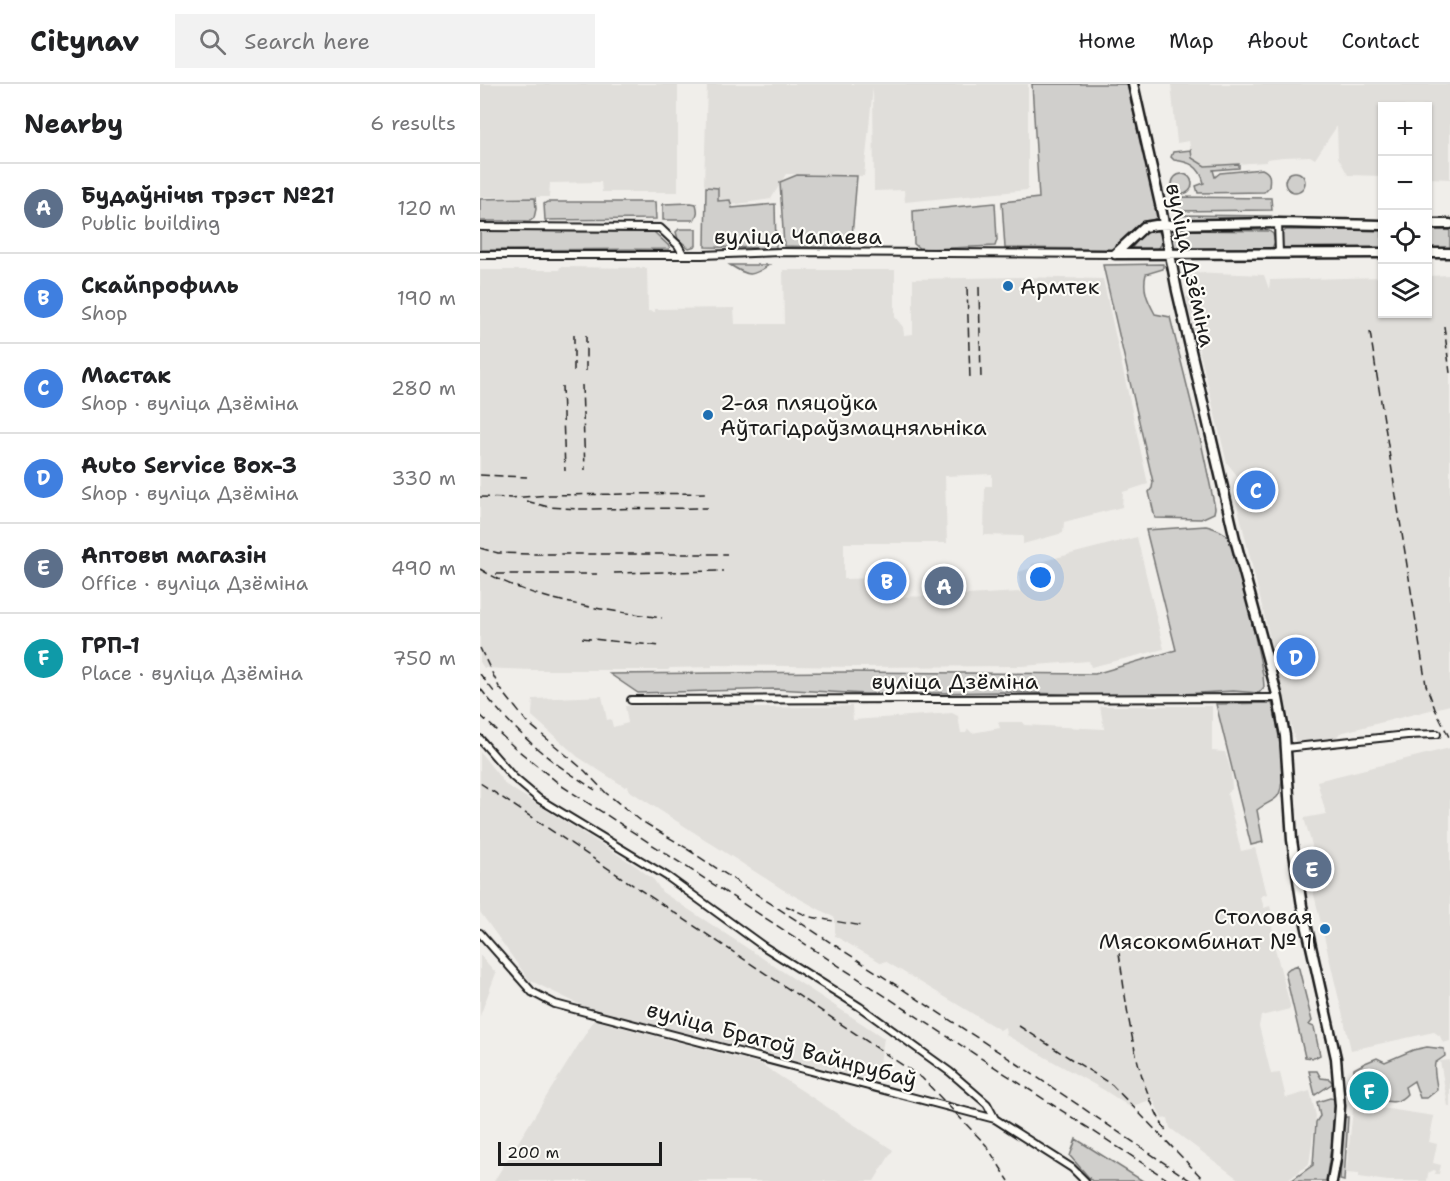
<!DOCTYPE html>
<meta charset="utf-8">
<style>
:root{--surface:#fff;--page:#f2f2f2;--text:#202124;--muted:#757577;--line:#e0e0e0;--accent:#1f6fb2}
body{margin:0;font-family:"Shantell Sans",sans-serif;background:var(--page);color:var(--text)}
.controls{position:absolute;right:18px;top:18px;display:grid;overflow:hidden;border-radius:0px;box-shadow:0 2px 4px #0004}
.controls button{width:54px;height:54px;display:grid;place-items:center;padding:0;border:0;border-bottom:2px solid var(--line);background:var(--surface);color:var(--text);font:30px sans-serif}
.scale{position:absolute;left:18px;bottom:15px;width:164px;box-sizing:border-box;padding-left:6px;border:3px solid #1c1c1c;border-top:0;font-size:16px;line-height:21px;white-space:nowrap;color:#1c1c1c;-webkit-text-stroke:4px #fdfcf7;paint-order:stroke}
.you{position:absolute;left:561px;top:494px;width:21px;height:21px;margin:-15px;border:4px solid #fff;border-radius:50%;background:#1a73e8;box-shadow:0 0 0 9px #1a73e833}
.badge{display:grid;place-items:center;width:39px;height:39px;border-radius:50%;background:var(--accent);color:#fff;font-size:20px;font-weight:700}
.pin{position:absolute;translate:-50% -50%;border:3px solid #fff;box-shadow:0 2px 6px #0006}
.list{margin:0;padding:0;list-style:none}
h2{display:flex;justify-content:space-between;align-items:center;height:78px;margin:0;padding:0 24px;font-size:26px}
h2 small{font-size:20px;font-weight:400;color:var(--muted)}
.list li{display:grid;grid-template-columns:39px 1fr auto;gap:18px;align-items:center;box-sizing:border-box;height:90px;padding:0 24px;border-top:2px solid var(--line)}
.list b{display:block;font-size:22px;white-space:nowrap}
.list p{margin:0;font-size:20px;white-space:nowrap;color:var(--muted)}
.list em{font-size:20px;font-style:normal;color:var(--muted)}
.icon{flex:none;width:33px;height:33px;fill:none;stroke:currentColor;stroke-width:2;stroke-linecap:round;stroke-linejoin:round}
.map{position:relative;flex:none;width:970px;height:1097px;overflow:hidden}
header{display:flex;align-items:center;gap:36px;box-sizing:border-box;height:84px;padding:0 30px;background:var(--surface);border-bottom:2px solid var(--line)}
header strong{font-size:28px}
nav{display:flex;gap:33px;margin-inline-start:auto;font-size:21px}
.search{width:420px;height:54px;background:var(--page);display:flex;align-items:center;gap:15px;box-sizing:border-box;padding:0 21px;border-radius:0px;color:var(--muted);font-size:22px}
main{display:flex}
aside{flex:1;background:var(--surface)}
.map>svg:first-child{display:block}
.built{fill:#e0deda}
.green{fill:#d0cfcc;stroke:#767674;stroke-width:1.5}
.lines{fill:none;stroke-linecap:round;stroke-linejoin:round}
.minor-casing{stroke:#1c1c1c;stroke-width:10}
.major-casing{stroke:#1c1c1c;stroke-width:13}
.minor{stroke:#fdfcf7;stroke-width:6}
.major{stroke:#fdfcf7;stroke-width:8}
.rail{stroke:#1c1c1c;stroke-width:1.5;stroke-dasharray:9 4.5;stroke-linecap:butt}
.poi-dot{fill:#1f6fb2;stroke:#fdfcf7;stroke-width:2}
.labels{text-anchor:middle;stroke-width:4.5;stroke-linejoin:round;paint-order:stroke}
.street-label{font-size:22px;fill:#1c1c1c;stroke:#fdfcf7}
.poi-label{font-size:22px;fill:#1c1c1c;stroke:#fdfcf7;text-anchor:start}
</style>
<header>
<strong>Citynav</strong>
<div class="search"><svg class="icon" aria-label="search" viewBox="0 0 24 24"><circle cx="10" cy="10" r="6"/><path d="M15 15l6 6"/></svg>Search here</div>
<nav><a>Home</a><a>Map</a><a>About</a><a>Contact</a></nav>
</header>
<main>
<aside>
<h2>Nearby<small>6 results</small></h2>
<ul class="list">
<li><span class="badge" style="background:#5c6f8a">A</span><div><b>Будаўнічы трэст №21</b><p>Public building</p></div><em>120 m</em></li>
<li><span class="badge" style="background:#3f7fe0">B</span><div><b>Скайпрофиль</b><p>Shop</p></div><em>190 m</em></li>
<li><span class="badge" style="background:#3f7fe0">C</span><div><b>Мастак</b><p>Shop · вуліца Дзёміна</p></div><em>280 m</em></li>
<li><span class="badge" style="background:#3f7fe0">D</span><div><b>Auto Service Box-3</b><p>Shop · вуліца Дзёміна</p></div><em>330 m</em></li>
<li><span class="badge" style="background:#5c6f8a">E</span><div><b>Аптовы магазін</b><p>Office · вуліца Дзёміна</p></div><em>490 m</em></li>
<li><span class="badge" style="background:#0f9aa8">F</span><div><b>ГРП-1</b><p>Place · вуліца Дзёміна</p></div><em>750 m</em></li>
</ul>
</aside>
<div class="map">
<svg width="970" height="1097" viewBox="0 0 970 1097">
<rect width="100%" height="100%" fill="#f0eeea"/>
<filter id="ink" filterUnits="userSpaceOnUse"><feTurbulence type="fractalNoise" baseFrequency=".0167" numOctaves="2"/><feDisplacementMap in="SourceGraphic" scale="12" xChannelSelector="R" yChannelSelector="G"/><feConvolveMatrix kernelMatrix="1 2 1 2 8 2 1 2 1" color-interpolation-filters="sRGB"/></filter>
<g filter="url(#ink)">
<path class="built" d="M0,0H198V108H122L121,98L70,99L69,113H0Z
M227,0H548V106L425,118L424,106L394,107L393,3L384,92L306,90L291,115L238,123L224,100Z
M691,0H970V95L948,94V22H902V92L868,91L858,73L857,42L835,75L830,72L803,73L787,75L786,78L725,82L712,73L709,57L697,59Z
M80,183L167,184L168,227L175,228V225L254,224L255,240H304L303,186H415V233L423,243L424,251L433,250V195L539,193L623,195L668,400L643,408L642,423L584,438L583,449L543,460V452L504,451L505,402H512V390L465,392L467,459H364V495L399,494V513L469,512L540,508L539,488L551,484L552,480L657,453L684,565L611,583L609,577L542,582L374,583L232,581V583L190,584L188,586H52L4,584L0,578V186H79Z
M711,188L784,191L789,205L790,196L902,193V230H948V192L970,191V621L860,649L855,655L817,659L815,657L756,416L762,411L756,390L747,379L706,213L713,211L706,189Z
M122,612L127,636L131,635L133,643L148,639L145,622L274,620L275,624H279L372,622L373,636L472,629L478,632L481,649H486L488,645L492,649L520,644L518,638H543L544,641L624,645L620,622H732V667L745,668L751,687L752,705L747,709L761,767L775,764L787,810L781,812L784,824L790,822L792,830H789V834L795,852L792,853L810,921V925L781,932L779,942L791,990L800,989L806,1014L830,1007L836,1032L829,1080L807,1097H761L690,1044L688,1034L682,1035L673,1015L650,1023L624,1006L526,951L525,943L520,946L405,877L402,879L355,852V834L302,805L150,707L148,702L145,703L98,673L52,632L53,615Z
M970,664V957L963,959L960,952L954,948L871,966L827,781L834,779L832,761L824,734L846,730L837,697Z
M0,668L26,701L156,782L174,796L182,808L404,954L397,997L109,925L49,896L0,828Z
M0,871L16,889L0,932Z
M114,936L281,980L413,1066L394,1097H14Z
M970,976V1022H968L960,977Z
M874,1017L882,1018V1021L954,1032L949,1058L957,1060L953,1079L961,1081L959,1090H955L956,1087L954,1086L948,1089L947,1097H908L879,1093V1090L866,1089Z"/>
<path class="green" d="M552,0H647L678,133L673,136L663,137L633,165L525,164L522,118L559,114Z
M711,66L712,74L725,82L759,80V84L733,86L735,93L740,89L782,85C791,89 790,94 789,103L784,108L718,109L716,102L724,99C720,82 710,78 694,76L691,73L693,68Z
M805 98a10 10 0 1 1 20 0a10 10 0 1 1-20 0Z
M692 100a10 10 0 1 1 20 0a10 10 0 1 1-20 0Z
M317,91L377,92L371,164L304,162L300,98Z
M226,103L238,104V117L250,116L252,124L295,120L296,164L225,163Z
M694,113L791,114L792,126L692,127L689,125L687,119Z
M55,114L56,125L54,134L50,137H0V115Z
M67,118H175L176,135L65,136L64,120Z
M211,119L216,120C218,127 218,130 214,136H183V120Z
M515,119L517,156L515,162L448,165L439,164L434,160L433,127Z
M698,131L791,132L787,136L701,137Z
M199,145H216V162L209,164L198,155L196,148Z
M675,146L682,151C686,171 663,166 650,166L663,150Z
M700,146L789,147L793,150L795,158L791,166H697L693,164L691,155L694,148Z
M806,146H902V165L805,166L801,161V150Z
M948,146H970V165H948Z
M0,147L174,148L190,163L189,165L0,166Z
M683,180V185L666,190C662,206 668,217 675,230L690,233L721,358L735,424L734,429L721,435L675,434L669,408L672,404L673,398L623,181Z
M250,181H289C270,194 269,192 250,181Z
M726,442C733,444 742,446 747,452C756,462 779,570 783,591L784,603L779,609L753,607L702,610L609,611L521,608L386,610L296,605L158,609L130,590L364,588L615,590L696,566L666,446Z
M792,619C797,637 809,699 797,713C792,718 783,721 777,726L783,758L771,761L736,620Z
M818,881L832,937L829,941L834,943L840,971L834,974L825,973L805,888L810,884Z
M947,963L964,965L965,972L955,979C953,989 957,997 957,1006L947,1014H940L934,997L925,1003L927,1010C919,1019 911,1019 901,1016L898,1010L900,997L889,994L878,1001L872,997L874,985L885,979L897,974L905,978L933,966Z
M829,987H837L841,994L849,995L853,999L835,1011Z
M850,1014L855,1015L852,1054L854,1056V1063L851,1064L846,1097H811L833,1081L836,1038L840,1032L837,1018Z
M863,1033H868L864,1097L860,1096Z
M596,1055L663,1097H612L590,1072Z"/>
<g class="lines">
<defs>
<path id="minor" d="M798,139L799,169
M0,143L180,144L198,161L203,170
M0,171H222L300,168L635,170
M151,616L798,614
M0,655L33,693L59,715L188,793L283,862L380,923L470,988L507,1020L515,1035
M806,664L927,651L957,650
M0,849L52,908L75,920L515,1035L592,1084L605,1097"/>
<path id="major" d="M653,0L682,129L697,207L755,455L798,614L805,652L812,756L822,822L856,974L860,1022L856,1075L852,1097
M948,140H970
M948,169H970
M635,170L664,143L676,141L798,139L902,141
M635,170L902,169"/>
</defs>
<use href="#minor" class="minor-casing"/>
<use href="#major" class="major-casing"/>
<use href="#minor" class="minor"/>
<use href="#major" class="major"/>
<path class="rail" d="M487,203L490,295
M499,203L501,295
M964,242L970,289
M890,248L946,601L955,625L970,655
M94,287V247
M106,287V247
M102,301L105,386
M82,302L85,387
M0,391L47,393
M0,413L31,414L69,411L229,409
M46,417L69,423L98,425L228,424
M0,464L18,469L51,470H247
M0,485C54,518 120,525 182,534
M134,489L243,487
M16,490H117
M102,554L181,562
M0,564L19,603L47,638L105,687L126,709L160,736L213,768
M0,590L15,609
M0,604C24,635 55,666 88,688C97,694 106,700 115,706
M0,631L34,663L82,702L690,1097
M0,699L442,994L506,1061L529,1097
M207,765L539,981L711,1097
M306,822L330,833L383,842
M639,869C648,931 654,996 688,1050
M539,942L632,1001L725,1097"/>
</g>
</g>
<g class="poi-dot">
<circle cx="528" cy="202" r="6"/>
<circle cx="228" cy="331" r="6"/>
<circle cx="845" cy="845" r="6"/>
</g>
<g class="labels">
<g class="street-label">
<text x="318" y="160">вуліца Чапаева</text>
<text transform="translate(711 181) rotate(78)" y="8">вуліца Дзёміна</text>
<text x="475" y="605">вуліца Дзёміна</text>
<text transform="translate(302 960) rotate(15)" y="8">вуліца Братоў Вайнрубаў</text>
</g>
<g class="poi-label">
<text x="540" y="210">Армтек</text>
<text x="240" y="326">2-ая пляцоўка<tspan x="240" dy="25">Аўтагідраўзмацняльніка</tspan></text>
<text x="833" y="840" text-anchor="end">Столовая<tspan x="833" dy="25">Мясокомбинат № 1</tspan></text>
</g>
</g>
</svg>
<div class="controls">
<button>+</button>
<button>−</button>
<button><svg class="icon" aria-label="locate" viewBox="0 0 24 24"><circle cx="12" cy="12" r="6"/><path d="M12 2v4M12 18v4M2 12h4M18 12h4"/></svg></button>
<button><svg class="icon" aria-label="layers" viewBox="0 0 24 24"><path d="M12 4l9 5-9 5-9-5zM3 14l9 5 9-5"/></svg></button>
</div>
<div class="scale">200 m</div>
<div class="you"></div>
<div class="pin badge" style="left:464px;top:502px;background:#5c6f8a">A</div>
<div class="pin badge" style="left:407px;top:497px;background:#3f7fe0">B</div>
<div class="pin badge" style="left:776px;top:406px;background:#3f7fe0">C</div>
<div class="pin badge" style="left:816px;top:573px;background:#3f7fe0">D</div>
<div class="pin badge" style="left:832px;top:785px;background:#5c6f8a">E</div>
<div class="pin badge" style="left:889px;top:1007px;background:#0f9aa8">F</div>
</div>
</main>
